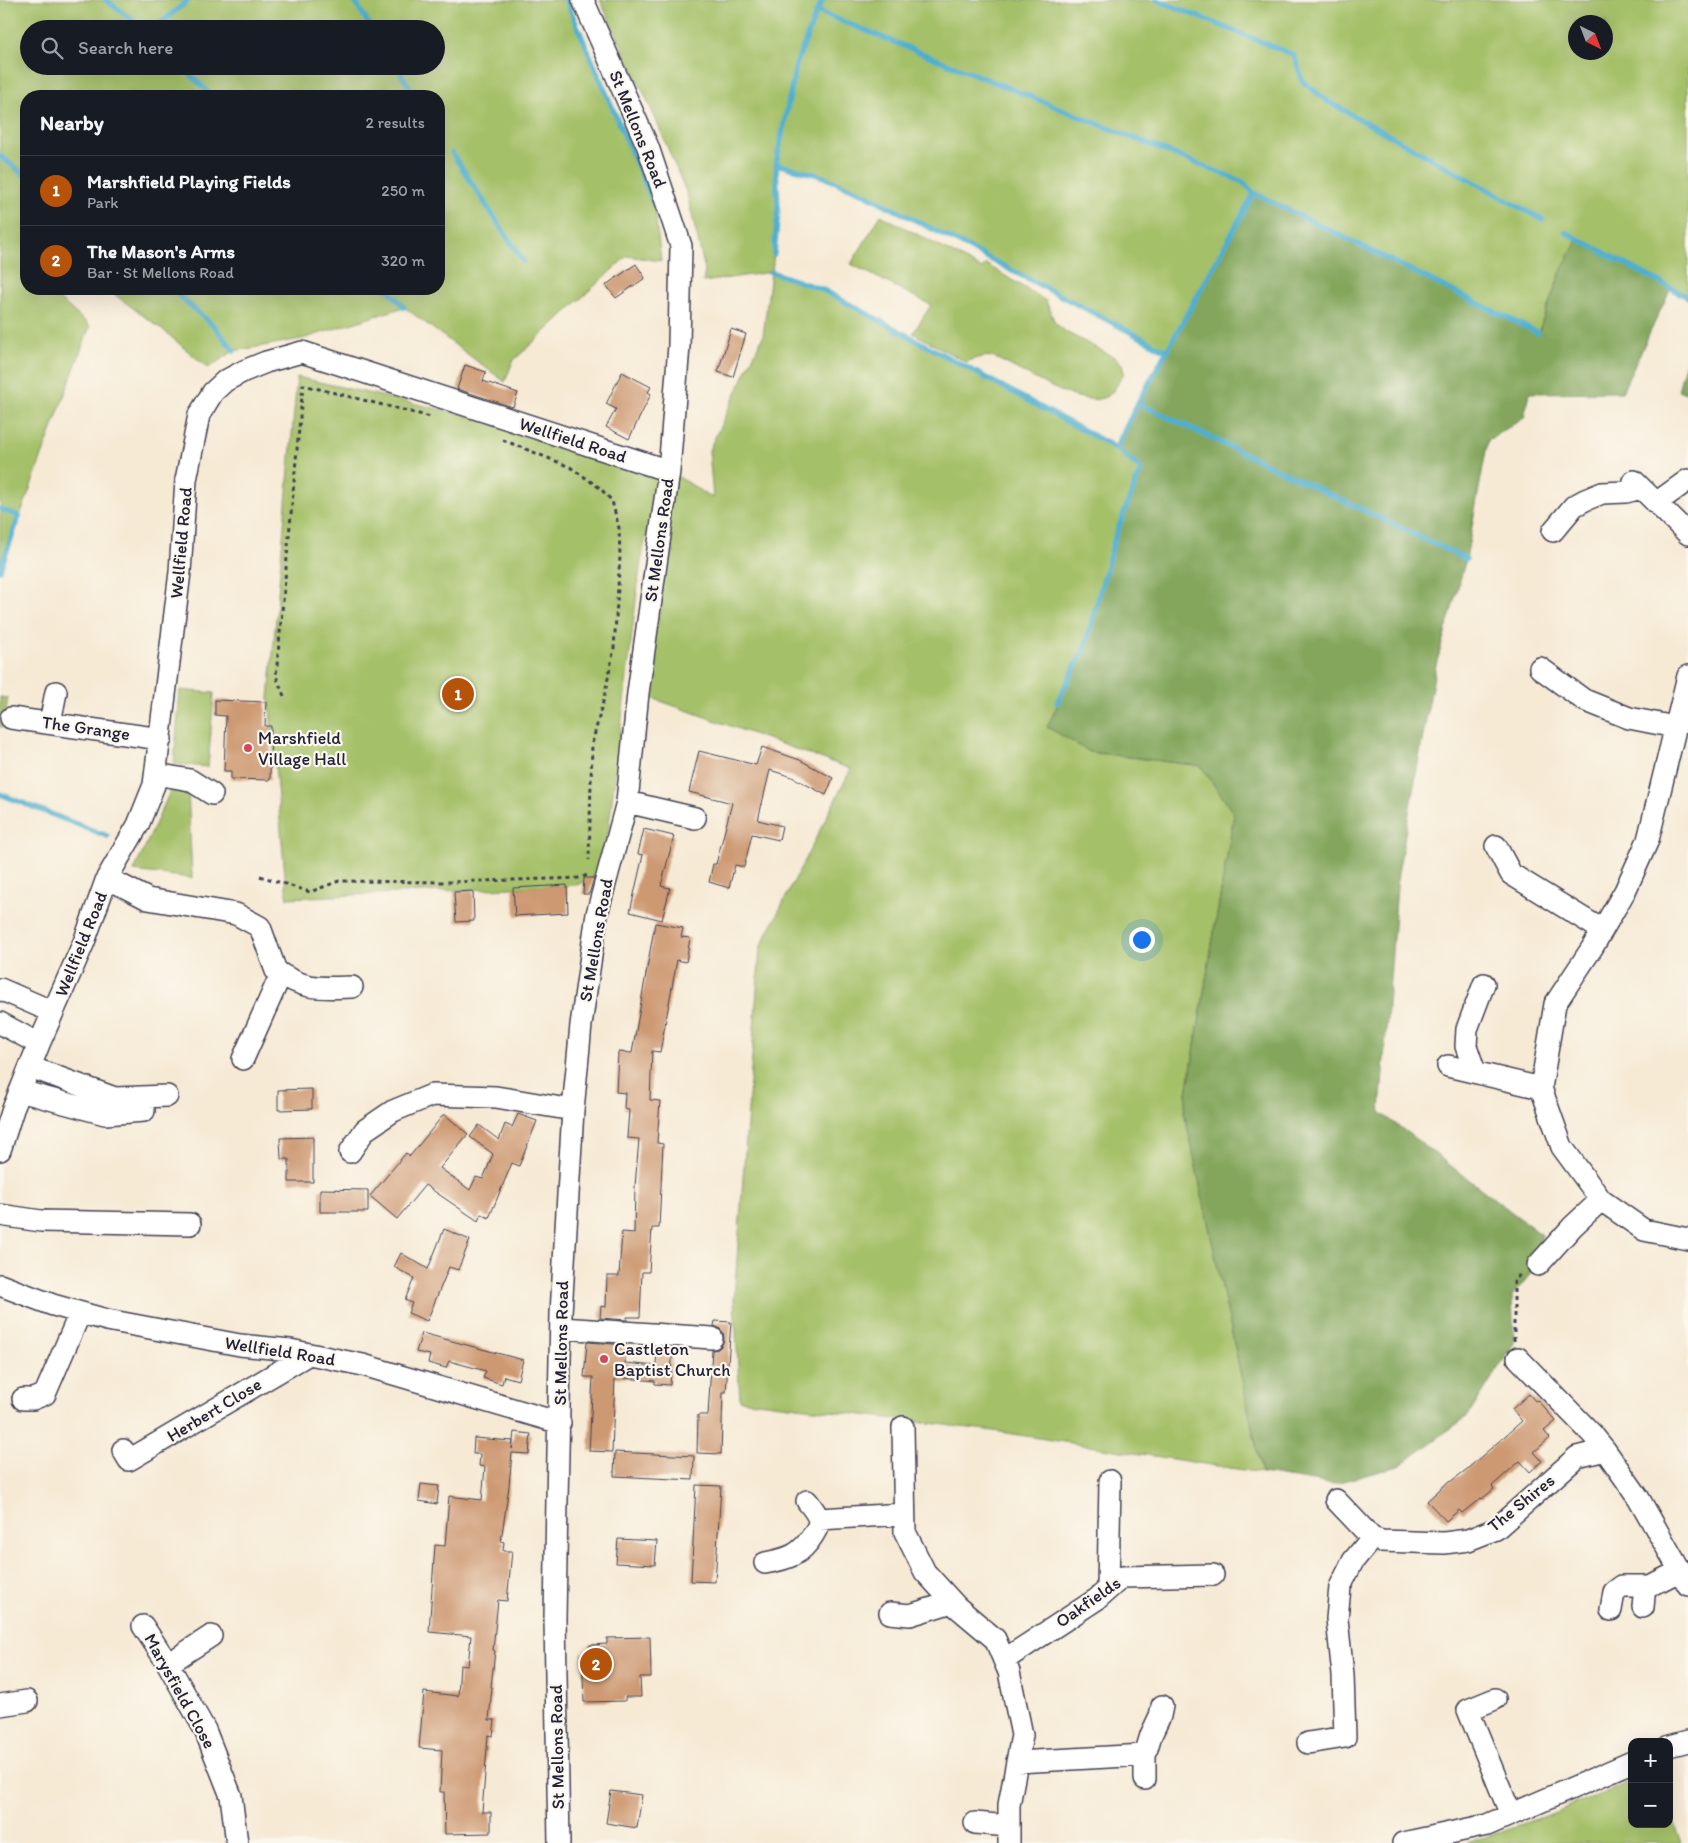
<!DOCTYPE html>
<meta charset="utf-8">
<style>
:root{--surface:#171b24;--page:#20242c;--text:#f1f3f6;--muted:#9ea1a6;--line:#363941;--accent:#b45309}
body{margin:0;font-family:Itim,sans-serif;background:var(--page);color:var(--text)}
.controls{position:absolute;right:15px;bottom:15px;display:grid;overflow:hidden;border-radius:10px;box-shadow:0 5px 20px #0002}
.controls button{width:45px;height:45px;display:grid;place-items:center;padding:0;border:0;border-bottom:1px solid var(--line);background:var(--surface);color:var(--text);font:25px sans-serif}
.compass{position:absolute;left:1568px;top:15px;width:45px;height:45px;border-radius:50%;background:var(--surface);box-shadow:0 5px 20px #0002;rotate:138deg}
.you{position:absolute;left:1141px;top:939px;width:18px;height:18px;margin:-12px;border:4px solid #fff;border-radius:50%;background:#1a73e8;box-shadow:0 0 0 8px #1a73e833}
.badge{display:grid;place-items:center;width:32px;height:32px;border-radius:50%;background:var(--accent);color:#fff;font-size:16px;font-weight:700}
.pin{position:absolute;translate:-50% -50%;border:2px solid #fff;box-shadow:0 1px 5px #0006}
.list{margin:0;padding:0;list-style:none}
h2{display:flex;justify-content:space-between;align-items:center;height:65px;margin:0;padding:0 20px;font-size:21px}
h2 small{font-size:16px;font-weight:400;color:var(--muted)}
.list li{display:grid;grid-template-columns:32px 1fr auto;gap:15px;align-items:center;box-sizing:border-box;height:70px;padding:0 20px;border-top:1px solid var(--line)}
.list b{display:block;font-size:19px;white-space:nowrap}
.list p{margin:0;font-size:16px;white-space:nowrap;color:var(--muted)}
.list em{font-size:16px;font-style:normal;color:var(--muted)}
.icon{flex:none;width:28px;height:28px;fill:none;stroke:currentColor;stroke-width:2;stroke-linecap:round;stroke-linejoin:round}
.map{position:relative;flex:none;width:1688px;height:1843px;overflow:hidden}
.search{position:absolute;background:var(--surface);box-shadow:0 5px 20px #0002;left:20px;top:20px;width:425px;height:55px;display:flex;align-items:center;gap:12px;box-sizing:border-box;padding:0 18px;border-radius:28px;color:var(--muted);font-size:19px}
.panel{position:absolute;background:var(--surface);box-shadow:0 5px 20px #0002;left:20px;top:90px;width:425px;height:205px;border-radius:20px}
.map>svg:first-child{display:block}
.green{fill:#a4c067;stroke:#637151;fill-rule:evenodd}
.forest{fill:#83a65c;stroke:#52644c}
.lines{fill:none;stroke-linecap:round;stroke-linejoin:round}
.stream{stroke:#50afce;stroke-width:5.5}
.building{fill:#cd9972}
.minor-casing{stroke:#424052;stroke-width:24}
.path{stroke:#424052;stroke-width:3;stroke-dasharray:4 4;stroke-linecap:butt}
.minor{stroke:#fff;stroke-width:21}
.poi-dot{fill:#d1495b;stroke:#fbf7ec;stroke-width:2}
.labels{text-anchor:middle;stroke-width:4.5;stroke-linejoin:round;paint-order:stroke}
.street-label{font-size:18px;fill:#22223b;stroke:#fbf7ec}
.poi-label{font-size:18px;fill:#22223b;stroke:#fbf7ec;text-anchor:start}
</style>
<div class="map">
<svg width="1688" height="1843" viewBox="0 0 1688 1843">
<rect width="100%" height="100%" fill="#fbf7ec"/>
<filter id="ink" filterUnits="userSpaceOnUse"><feTurbulence type="fractalNoise" baseFrequency=".02" numOctaves="2"/><feDisplacementMap in="SourceGraphic" scale="10" xChannelSelector="R" yChannelSelector="G"/><feConvolveMatrix kernelMatrix="1 2 1 2 8 2 1 2 1" color-interpolation-filters="sRGB"/></filter>
<filter id="wash" filterUnits="userSpaceOnUse"><feTurbulence type="fractalNoise" baseFrequency=".0096" numOctaves="4" result="noise"/><feDisplacementMap in="SourceGraphic" scale="20" xChannelSelector="R" yChannelSelector="G"/><feGaussianBlur stdDeviation="1.12" result="paint"/><feColorMatrix in="noise" values="0 0 0 0 0 0 0 0 0 0 0 0 0 0 0 0 0 1.4 0 .05"/><feComposite in="paint" operator="in"/></filter>
<g filter="url(#wash)">
<rect width="100%" height="100%" fill="#f6ead5"/>
<path class="green" d="M0,0H566L654,204L661,261L627,256L513,361L505,382L404,307L302,339L234,351L208,368L163,330L107,289H439V96H26V289H48L90,326L0,570ZM29,29H436V66H29Z
M600,0H1688V297L1579,239L1562,269L1538,333L1255,193L1167,351L867,195L819,175L776,164L778,210L772,272L821,289L1116,448L1141,469L1115,537L1085,647L1057,703L1090,752L1201,766L1234,814L1184,1111L1262,1473L994,1431L740,1400L734,1300L760,948L851,769L638,693L669,471L713,498L709,450L763,336L771,272L703,282L705,270L687,194L650,106ZM1576,22H1606V52H1576Z
M881,215L982,269L986,264L1046,301L1055,323L1066,332L1114,357L1122,364L1124,373C1120,379 1115,390 1109,395C1083,414 1018,366 992,357C984,355 974,359 966,362L913,333L931,305L851,264Z
M297,377L461,414L658,477L640,567L606,851L597,875L577,885L287,898L269,698Z
M180,690L214,693L208,767L174,764Z
M0,697L8,698L3,727H0Z
M173,785L188,789L192,878L134,871Z
M1632,1782V1824H1669V1808L1681,1843H1467L1530,1822Z"/>
<path class="forest" d="M1254,193L1538,333L1562,269L1578,239L1671,288L1622,392L1529,393L1524,418L1488,440L1466,559L1436,665L1398,873L1380,1112L1542,1235L1538,1265L1512,1296L1514,1343L1468,1416L1399,1466L1332,1484L1262,1473L1184,1111L1234,814L1201,766L1090,752L1047,727L1085,647L1115,537L1141,469L1116,448L1138,403Z
M1688,354V394L1678,390Z"/>
<g class="lines">
<path class="stream" d="M106,0L144,29
M354,0L372,29
M566,0L654,204
M1157,0L1294,55L1303,82L1329,102L1543,220
M817,11L1243,182L1254,193L1538,333
M153,29L189,0
M182,66L212,96
M396,66L415,96
M452,153L523,261
M0,156L26,176
M776,164L819,175L867,195L1167,351
M1565,232L1688,297
M774,254L778,210L776,164L796,65L817,11L823,0
M771,272L821,289L1116,448L1141,469L1115,537L1085,647L1057,703
M171,289L215,327L234,351
M388,289L404,307
M1138,403L1466,559
M1116,448L1138,403L1254,193
M0,509L19,516L0,570
M0,794L107,836"/>
</g>
<g id="blocks">
<path class="building" d="M636,264L645,278L616,298L606,285Z
M731,329L746,334L733,377L718,372Z
M465,365L486,372L483,381L518,393L513,407L457,389Z
M622,372L651,387L648,392L651,394L629,439L606,427L616,409L606,404Z
M215,700L266,702L265,726H271L270,780L231,779V771H224L226,716L215,715Z
M762,747L800,760L833,778L826,795L792,777L770,770L758,820L782,826L779,840L752,834L744,867L735,865L729,888L709,882L713,864H716L732,803L689,792L699,751L756,765Z
M644,829L674,836L661,886L670,888L662,920L630,912L643,855L638,854Z
M584,878H594L589,894H583Z
M567,885L568,913L515,916L513,888Z
M473,891L474,921L456,922L454,892Z
M655,923L683,928L681,937L690,938L686,962L677,960L660,1052L652,1051L650,1100L660,1101L657,1143L663,1144L659,1228H652L649,1272H642L640,1317H627V1320L600,1318L601,1306L606,1307L607,1276H619L622,1232L634,1233L635,1186L639,1139L627,1138L629,1110L624,1109L625,1093L616,1092L618,1052L632,1053Z
M312,1089V1109L278,1110V1090Z
M444,1114L468,1134L440,1168L470,1190L476,1177L483,1179L493,1154L470,1137L479,1125L499,1140L505,1124L512,1127L518,1114L537,1121L519,1166L512,1163L489,1218L481,1214L478,1221L425,1185L397,1219L370,1196L406,1153L410,1156Z
M313,1137V1182H289V1159H281L280,1138Z
M320,1189L368,1190V1212H320Z
M444,1229L470,1240L458,1270L449,1267L427,1321L408,1313L412,1303L405,1300L414,1278L394,1267L401,1253L428,1269Z
M715,1321L731,1322L726,1392H723L721,1454L697,1453L698,1415H708L712,1350L718,1349L722,1345L724,1339L723,1332L719,1328L714,1326Z
M422,1333L523,1360L518,1380L504,1376L502,1384L483,1378L486,1371L449,1361L446,1368L428,1363L430,1355L416,1352Z
M587,1342L626,1345L625,1363L656,1366L657,1347L673,1348L670,1385L655,1384V1381L615,1377L612,1452L589,1451L593,1377H584Z
M1529,1394L1535,1401L1537,1400L1556,1421L1544,1431L1550,1438L1534,1452L1542,1461L1530,1472L1520,1461L1492,1486L1494,1489L1482,1499L1481,1498L1462,1513L1459,1510L1446,1521L1427,1501L1449,1481L1450,1482L1466,1470L1522,1421L1512,1409Z
M514,1432L531,1434L529,1454L512,1453L509,1486L501,1541L504,1542L503,1551H512L507,1601L498,1600L493,1650L495,1651L491,1687H492L489,1720H495L493,1736L488,1735L482,1812H491V1833L445,1834L444,1792H440L442,1750L419,1748L424,1692L458,1696L460,1665L468,1666L471,1636L429,1632L435,1545L445,1546L449,1496L482,1500L485,1467L479,1466L480,1454H473L474,1438L513,1441L512,1449Z
M615,1452L694,1456L693,1480L614,1476Z
M421,1484L439,1486L437,1504L419,1501Z
M696,1485L721,1486L715,1582L691,1581Z
M618,1539L657,1541L655,1565L616,1563Z
M650,1637L651,1677H640L641,1697H625V1701L584,1702L582,1653H590V1645L607,1644V1638Z
M611,1791L642,1795L637,1828L606,1823Z"/>
</g>
</g>
<g filter="url(#ink)">
<use href="#blocks" fill-opacity="0" stroke="#424052" stroke-width="1"/>
<g class="lines">
<defs>
<path id="minor" d="M1634,481L1688,534
M1656,503L1688,480
M1553,531L1574,506L1585,500L1602,493L1626,492L1641,488
M1540,668L1584,700L1629,718L1675,727
M1688,676L1648,840L1625,891L1592,948L1555,1004L1541,1088L1562,1147L1601,1200L1644,1230L1688,1239
M11,718L161,739
M50,723L56,692
M156,774L190,780L212,794
M627,802L695,818
M1496,846L1511,874L1602,930
M107,878L148,899L236,914L260,927L276,971C305,990 318,988 352,987
M0,989L53,1012
M0,1023L39,1044
M243,1059L281,974
M1448,1066L1541,1088
M30,1067L115,1098L167,1096
M1475,1072L1466,1046L1467,1029L1484,984
M20,1091L105,1114L144,1111
M0,1150L13,1109L39,1044L84,942L107,878L138,825L154,785L180,572L186,480L199,415L213,392L225,381L244,371L266,362L302,352L669,471
M350,1152L365,1130L393,1111L432,1095L496,1097L573,1110
M0,1215L41,1221L190,1224
M1538,1265L1573,1226L1601,1200
M0,1285L53,1305L107,1320L240,1345L290,1350L363,1365L560,1423
M561,1328L712,1338
M1518,1358L1592,1434L1605,1450L1638,1497L1688,1585
M23,1399H33L45,1394L80,1313
M903,1427L905,1532L925,1572L957,1607L995,1639L1009,1672L1022,1735L1009,1805V1843
M123,1450L129,1460L309,1354
M1336,1500L1372,1538L1381,1541L1444,1543L1468,1540L1496,1529L1577,1457L1605,1450
M819,1519L904,1514
M765,1563C788,1559 801,1555 813,1535C816,1530 819,1526 819,1521C818,1514 811,1506 807,1501
M1108,1589L1110,1481
M1643,1607L1645,1586
M1611,1610L1614,1592L1622,1586H1650L1681,1570
M890,1613L910,1615L952,1602
M143,1626L168,1664L205,1730L231,1796L237,1843
M1004,1660L1097,1599L1122,1577L1213,1575
M168,1664L211,1636
M1495,1699L1468,1710L1511,1815
M0,1705L27,1701
M1308,1743L1345,1737L1343,1675L1337,1619L1340,1587L1353,1561L1372,1538
M1669,1746L1688,1741
M1145,1755L1151,1735L1160,1716L1162,1706
M1017,1762L1145,1755V1779
M975,1823L1009,1826
M559,1843L555,1619L557,1499L561,1313L573,1110L581,1025L597,914L627,802L638,693L669,471L679,346L681,246L648,147L583,0
M1403,1843L1487,1825L1632,1762"/>
</defs>
<use href="#minor" class="minor-casing"/>
<path class="path" d="M503,440L570,467L600,488L612,501L619,528L620,556L614,648L604,698L592,744L589,860
M284,696L276,676L303,385L431,417
M260,876L310,892L339,881L448,882L581,878L587,875
M1514,1341V1282L1520,1274"/>
<use href="#minor" class="minor"/>
</g>
</g>
<g class="poi-dot">
<circle cx="248" cy="748" r="5"/>
<circle cx="604" cy="1359" r="5"/>
</g>
<g class="labels">
<g class="street-label">
<text transform="translate(638 129) rotate(68)" y="6">St Mellons Road</text>
<text transform="translate(573 440) rotate(18)" y="6">Wellfield Road</text>
<text transform="translate(659 540) rotate(-82)" y="6">St Mellons Road</text>
<text transform="translate(181 543) rotate(-85)" y="6">Wellfield Road</text>
<text transform="translate(86 728) rotate(8)" y="6">The Grange</text>
<text transform="translate(596 940) rotate(-80)" y="6">St Mellons Road</text>
<text transform="translate(81 944) rotate(-68)" y="6">Wellfield Road</text>
<text transform="translate(561 1343) rotate(-89)" y="6">St Mellons Road</text>
<text transform="translate(280 1351) rotate(9)" y="6">Wellfield Road</text>
<text transform="translate(214 1410) rotate(-31)" y="6">Herbert Close</text>
<text transform="translate(1521 1503) rotate(-39)" y="6">The Shires</text>
<text transform="translate(1088 1602) rotate(-35)" y="6">Oakfields</text>
<text transform="translate(180 1691) rotate(61)" y="6">Marysfield Close</text>
<text transform="translate(557 1747) rotate(-91)" y="6">St Mellons Road</text>
</g>
<g class="poi-label">
<text x="258" y="744">Marshfield<tspan x="258" dy="21">Village Hall</tspan></text>
<text x="614" y="1355">Castleton<tspan x="614" dy="21">Baptist Church</tspan></text>
</g>
</g>
</svg>
<div class="controls">
<button>+</button>
<button>−</button>
</div>
<svg class="compass" viewBox="-18 -18 36 36"><path d="M0-13l5 13h-10z" fill="#e53935"/><path d="M0 13l5-13h-10z" fill="#9ea1a6"/></svg>
<div class="you"></div>
<div class="pin badge" style="left:458px;top:694px">1</div>
<div class="pin badge" style="left:596px;top:1664px">2</div>
<div class="search"><svg class="icon" aria-label="search" viewBox="0 0 24 24"><circle cx="10" cy="10" r="6"/><path d="M15 15l6 6"/></svg>Search here</div>
<section class="panel">
<h2>Nearby<small>2 results</small></h2>
<ul class="list">
<li><span class="badge">1</span><div><b>Marshfield Playing Fields</b><p>Park</p></div><em>250 m</em></li>
<li><span class="badge">2</span><div><b>The Mason's Arms</b><p>Bar · St Mellons Road</p></div><em>320 m</em></li>
</ul>
</section>
</div>
